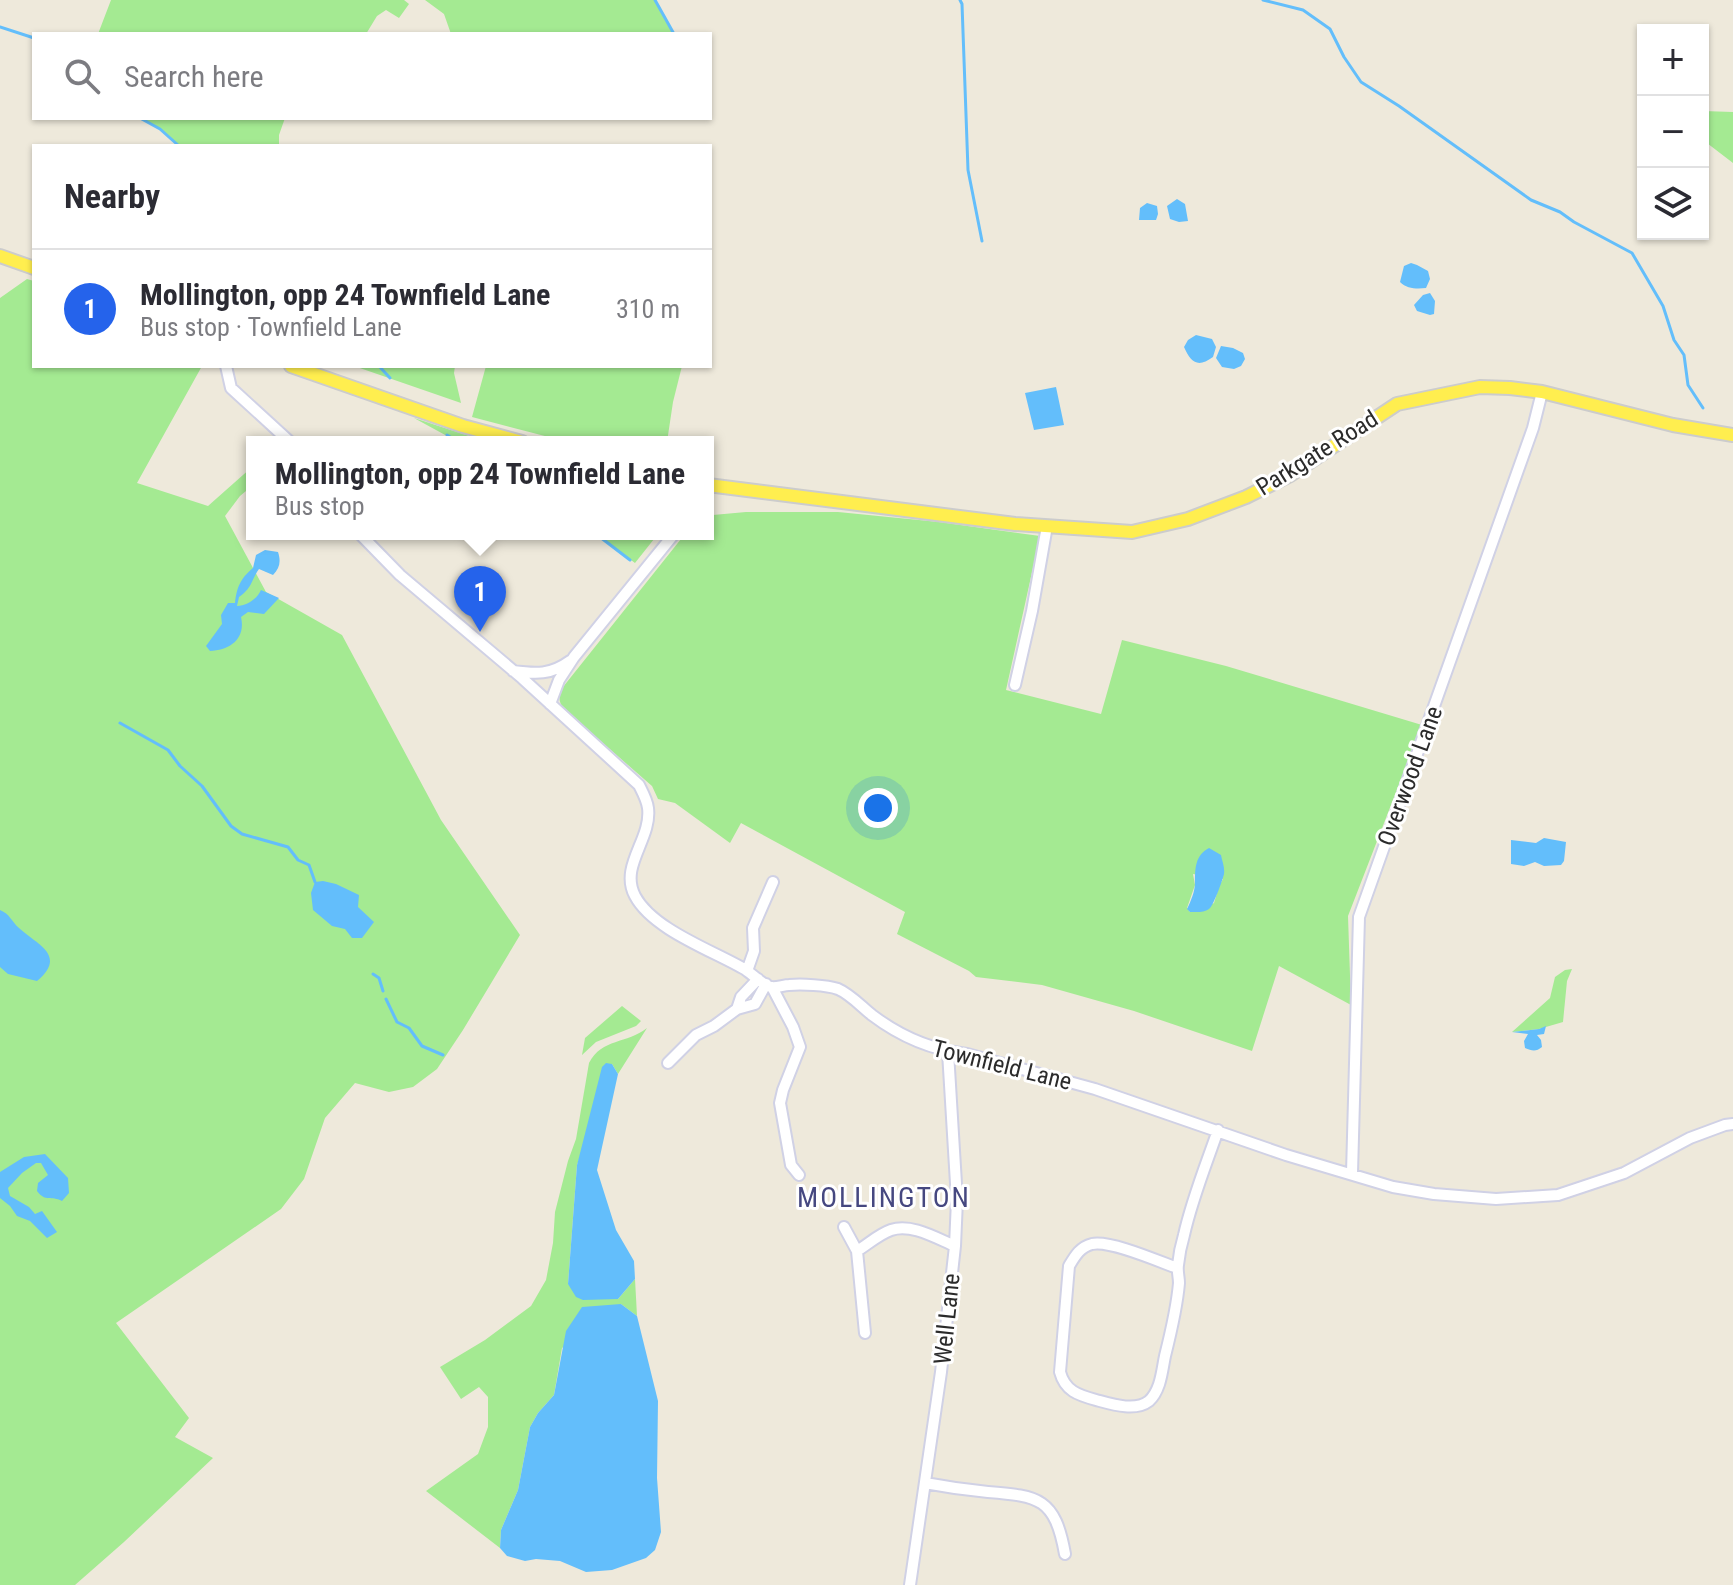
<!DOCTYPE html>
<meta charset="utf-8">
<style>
:root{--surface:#fff;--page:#f2f2f3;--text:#2b2b33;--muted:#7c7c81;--line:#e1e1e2;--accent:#2563eb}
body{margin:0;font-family:"Roboto Condensed",sans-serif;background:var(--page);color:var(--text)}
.controls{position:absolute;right:24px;top:24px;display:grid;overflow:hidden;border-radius:0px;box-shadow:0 2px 6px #0004}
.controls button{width:72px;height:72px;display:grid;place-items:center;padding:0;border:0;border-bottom:2px solid var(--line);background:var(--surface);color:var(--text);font:40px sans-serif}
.you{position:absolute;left:878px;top:808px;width:28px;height:28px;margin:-20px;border:6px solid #fff;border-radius:50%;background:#1a73e8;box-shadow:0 0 0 12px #1a73e833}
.badge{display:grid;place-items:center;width:52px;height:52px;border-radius:50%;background:var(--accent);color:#fff;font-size:26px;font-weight:700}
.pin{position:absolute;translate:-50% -66px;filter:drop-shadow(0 2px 4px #0008)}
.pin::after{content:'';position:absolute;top:42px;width:28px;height:24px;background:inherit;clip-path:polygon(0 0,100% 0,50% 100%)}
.popup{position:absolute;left:246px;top:436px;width:468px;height:104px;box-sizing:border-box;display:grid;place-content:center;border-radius:0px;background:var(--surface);filter:drop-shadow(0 2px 6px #0005);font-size:26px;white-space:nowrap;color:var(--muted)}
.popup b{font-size:30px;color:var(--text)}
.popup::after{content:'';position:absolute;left:50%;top:100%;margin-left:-16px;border:16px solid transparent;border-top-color:var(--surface)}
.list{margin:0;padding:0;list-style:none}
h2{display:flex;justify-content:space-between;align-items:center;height:104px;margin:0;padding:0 32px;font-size:34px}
h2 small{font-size:26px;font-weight:400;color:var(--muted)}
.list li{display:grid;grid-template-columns:52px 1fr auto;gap:24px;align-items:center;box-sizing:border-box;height:120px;padding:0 32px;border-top:2px solid var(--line)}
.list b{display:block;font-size:30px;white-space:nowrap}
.list p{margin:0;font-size:26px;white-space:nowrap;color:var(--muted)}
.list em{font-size:26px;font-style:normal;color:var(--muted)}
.icon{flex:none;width:44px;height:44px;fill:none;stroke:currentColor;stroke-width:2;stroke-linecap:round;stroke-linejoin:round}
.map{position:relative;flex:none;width:1733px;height:1585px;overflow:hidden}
.search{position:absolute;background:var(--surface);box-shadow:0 2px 6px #0004;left:32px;top:32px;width:680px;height:88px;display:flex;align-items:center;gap:20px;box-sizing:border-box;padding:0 28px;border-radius:0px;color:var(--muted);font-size:30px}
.panel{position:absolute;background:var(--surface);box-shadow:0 2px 6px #0004;left:32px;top:144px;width:680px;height:224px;border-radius:0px}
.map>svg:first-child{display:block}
.green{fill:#a4ea92;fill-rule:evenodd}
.water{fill:#63befb}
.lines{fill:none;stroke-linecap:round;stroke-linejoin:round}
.stream{stroke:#63befb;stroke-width:3}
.minor-casing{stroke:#d0d1e5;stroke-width:14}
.major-casing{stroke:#ccc;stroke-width:16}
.minor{stroke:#fff;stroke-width:10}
.major{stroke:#ffee4f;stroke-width:12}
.labels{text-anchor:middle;stroke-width:6;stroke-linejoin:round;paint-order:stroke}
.street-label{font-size:24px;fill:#2b2b2b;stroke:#fff}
.quarter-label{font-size:28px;letter-spacing:2px;fill:#464880;stroke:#fff}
</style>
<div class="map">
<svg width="1733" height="1585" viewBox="0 0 1733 1585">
<rect width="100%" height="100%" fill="#eee9db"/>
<path class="green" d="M111,0H404L409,4L399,18L386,10L377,16L366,34H98Z
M425,0H655L674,34H451L444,14Z
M1703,111L1733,112V163L1703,140Z
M140,118H285L279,135V146H179L160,129Z
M27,279L34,281V366H202L137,483L208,506L252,467V486L240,496L225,516L266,592L342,635L441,820L520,935L463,1030L437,1069L413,1087L389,1092L355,1083L325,1118L304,1179L281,1209L116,1323L189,1418L175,1437L213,1458L124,1542L75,1585H0V298Z
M354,366H455L454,373L461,403Z
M486,366H682L673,402L667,442H568L472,417Z
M414,418L488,442H458Z
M746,512H838L939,522L1040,536L1006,690L1101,714L1122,640L1226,666L1422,725L1348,916L1351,1005L1279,966L1252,1051L1134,1011L1042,985L976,977L969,971L897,934L905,912L741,823L730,843L675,803L658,799L652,786L565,710C558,702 558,697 563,687L685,534H708V517L713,515ZM1193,874L1223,879L1219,886L1214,903L1198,912H1190L1187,908L1195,885Z
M596,534H658L635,563Z
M1572,969L1567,981L1563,1022L1539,1029L1512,1032L1550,998L1555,977L1565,970Z
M622,1006L641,1021L636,1026L596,1042L582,1055L585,1038Z
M647,1028L618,1074L612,1064L577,1165L568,1284L618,1299L635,1279L637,1316L621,1304L562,1348L554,1395L538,1413L530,1427L518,1490L501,1530L500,1548L426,1491L478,1454L488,1427V1397L479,1387L461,1399L440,1367L485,1340L531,1306L546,1280L553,1243L555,1212L568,1161L576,1139L589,1063C602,1038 627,1044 647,1028Z"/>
<path class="water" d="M1177,199L1185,204L1188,221L1179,222L1170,219L1167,206Z
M1147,203L1157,206L1158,214L1156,220H1139L1140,208Z
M1411,263L1417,265L1428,271L1430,279L1426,288C1417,289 1407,289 1400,282L1404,266Z
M1430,293L1435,301L1434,314L1430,315L1417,311L1414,305L1423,295Z
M1196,335L1212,339L1216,347L1213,357C1198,368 1191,363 1184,347L1188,340Z
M1221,346L1233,348L1243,353L1245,359L1241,366L1234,369L1222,367L1216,358Z
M1056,387L1064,425L1034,430L1025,393Z
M265,550L278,552C281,561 280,568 273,575L259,569C250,582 253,587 239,597L237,606C247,606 257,599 261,590L279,598L264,614L248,612L241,617C246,639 230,650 210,651L206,646L222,624L221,615L228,603H235C237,587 240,579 253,568L256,555Z
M1544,838L1566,842L1564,861L1561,865L1544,866L1535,862L1524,866L1511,864V840L1536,843Z
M1209,848L1221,855C1222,861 1225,867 1224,874C1223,879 1213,907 1209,909C1204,913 1196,912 1190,912L1187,909C1191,901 1195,891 1195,883C1195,869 1195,855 1209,848Z
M323,881L336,884L359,895L358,907L374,922L362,938H352L345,929L332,926L313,910L311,893L315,882Z
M0,910C10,914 11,921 19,928C36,944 68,955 37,981L8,974L0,967Z
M1546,1026L1544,1034L1537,1035L1541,1040L1542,1047C1536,1052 1532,1051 1525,1048L1524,1041L1528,1034L1512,1032L1539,1029Z
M606,1063L612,1064L618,1074L597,1170L616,1230L634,1261L635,1279L618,1299L583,1300L576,1297L568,1284L577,1165L602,1067Z
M45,1154L68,1178L69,1193L62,1201C51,1195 46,1203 37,1191L38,1183L48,1175L41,1163H36L22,1173L8,1188L10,1196L29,1207L35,1214L42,1211L57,1232L47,1238L30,1221L17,1216L10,1206L0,1198V1172L24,1157Z
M621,1304L637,1316L658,1401L657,1478L661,1532L655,1550L646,1558L612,1570L586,1572L560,1561L536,1559L525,1561L507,1556L500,1548L501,1530L518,1490L530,1427L538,1413L554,1395L566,1331L582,1307Z"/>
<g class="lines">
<path class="stream" d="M655,0L674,34
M960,0L962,4L968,170L982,241
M1263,0L1303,10L1330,29L1344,57L1361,82L1399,106L1531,200L1560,212L1574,222L1632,253L1663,306L1674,340L1684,355L1688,385L1703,408
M0,27L34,38
M140,118L160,129L179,146
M379,366L390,378
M447,435L458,442
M596,534L630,560
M120,723L168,750L180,766L202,786L231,826L242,834L288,847L298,860L309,865L315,882
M373,974L379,978L383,991
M386,999L397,1022L409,1028L422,1046L443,1055"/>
<defs>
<path id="minor" d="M226,366L231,388L290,442
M360,534L400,575L522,678L639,785C643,793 647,800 648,808C652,839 619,866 635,896C653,930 714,951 746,970C753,975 763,985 771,987C776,988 784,985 789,985C802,984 826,985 838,989C850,994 862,1007 872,1015C901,1037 931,1050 967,1054L1095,1089L1286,1155L1393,1187L1434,1194L1496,1199L1558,1195L1624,1173L1690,1138L1725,1125L1733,1124
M513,671C536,674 551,675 570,661
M1015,685L1032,611L1047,526
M550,704L559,680L574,657L674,534
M747,971L754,951L753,928L773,882
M772,987L793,1027L800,1047L783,1090L780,1103L791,1165L799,1175
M737,1009L741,997L758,979
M668,1063L696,1035L714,1026L737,1009L755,1004L766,984
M1352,1173L1359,917L1533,428L1542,392
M844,1227L857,1251C867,1245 879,1234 891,1230C911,1223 936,1238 955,1246
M857,1251L865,1333
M1177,1268C1158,1261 1110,1240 1092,1244C1080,1247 1075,1256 1069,1266L1060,1372C1065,1391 1078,1395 1096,1400C1111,1404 1135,1412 1149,1401C1161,1390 1162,1370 1165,1356C1171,1332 1177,1307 1179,1283C1179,1277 1177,1271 1178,1265C1179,1255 1181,1245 1184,1235C1192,1199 1206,1165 1218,1130
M925,1483C946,1487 967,1490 988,1492C1039,1496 1055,1498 1065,1554
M910,1585L941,1372L955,1246L957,1200L948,1052"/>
<path id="major" d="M0,256L34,268
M291,366L463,426L522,442
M708,485L1015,524L1132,532L1188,519L1246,497L1290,475L1397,404L1480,387L1510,388L1542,392L1673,425L1733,435"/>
</defs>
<use href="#minor" class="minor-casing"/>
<use href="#major" class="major-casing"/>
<use href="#minor" class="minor"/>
<use href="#major" class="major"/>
</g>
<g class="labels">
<g class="street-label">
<text transform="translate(1317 453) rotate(-32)" y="8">Parkgate Road</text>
<text transform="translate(1410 776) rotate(-70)" y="8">Overwood Lane</text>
<text transform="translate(1002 1065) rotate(14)" y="8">Townfield Lane</text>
<text transform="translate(947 1319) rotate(-84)" y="8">Well Lane</text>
</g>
<g class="quarter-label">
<text x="884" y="1207">MOLLINGTON</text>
</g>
</g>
</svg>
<div class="controls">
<button>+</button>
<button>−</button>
<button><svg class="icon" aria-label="layers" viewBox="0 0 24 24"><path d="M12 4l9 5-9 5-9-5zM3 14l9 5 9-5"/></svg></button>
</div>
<div class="you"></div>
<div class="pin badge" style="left:480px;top:632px">1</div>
<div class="popup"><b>Mollington, opp 24 Townfield Lane</b>Bus stop</div>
<div class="search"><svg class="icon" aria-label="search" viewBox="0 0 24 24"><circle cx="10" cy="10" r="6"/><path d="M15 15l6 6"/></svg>Search here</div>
<section class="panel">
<h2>Nearby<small></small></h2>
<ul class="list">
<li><span class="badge">1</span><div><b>Mollington, opp 24 Townfield Lane</b><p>Bus stop · Townfield Lane</p></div><em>310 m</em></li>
</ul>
</section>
</div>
